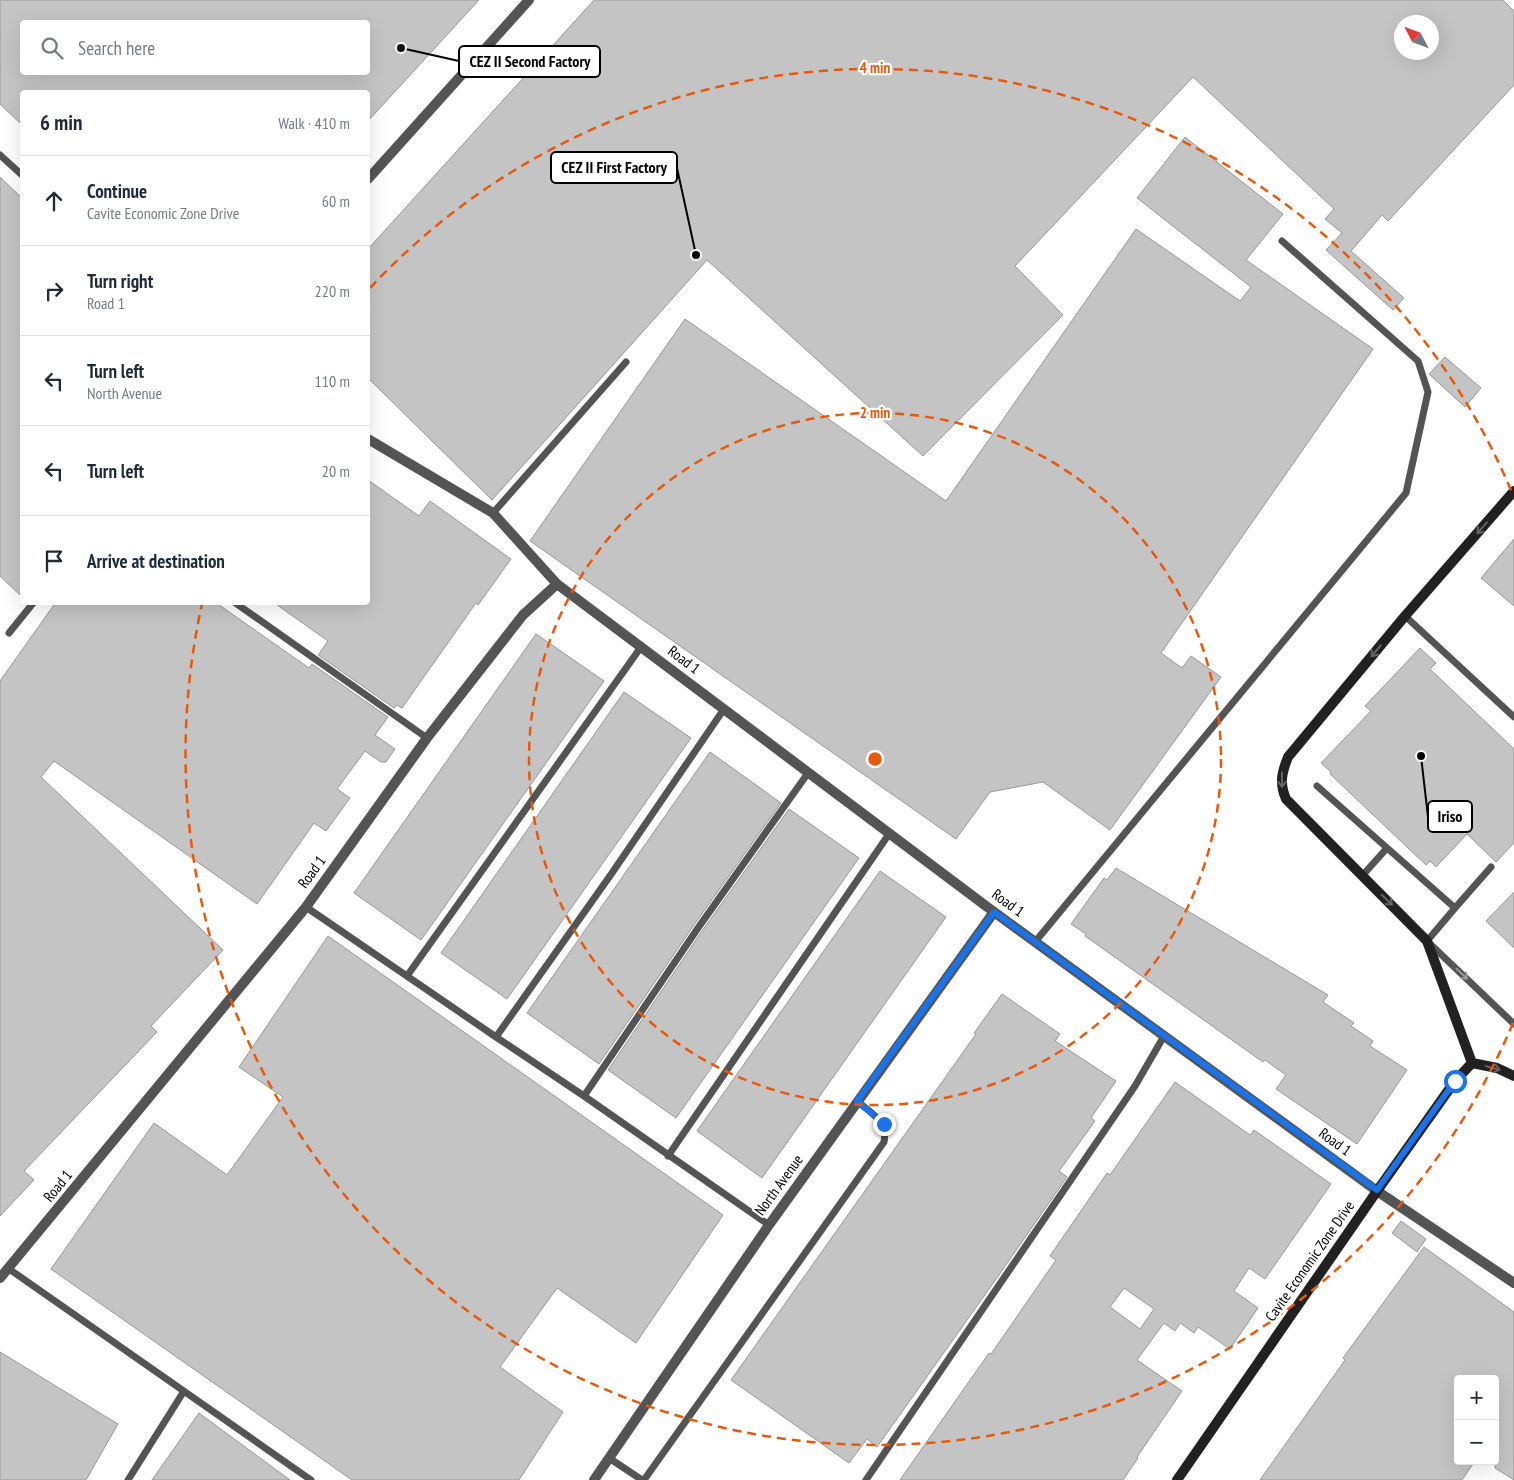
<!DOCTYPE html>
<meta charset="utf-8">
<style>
:root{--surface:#fff;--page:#f6f6f7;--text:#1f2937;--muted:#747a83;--line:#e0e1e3}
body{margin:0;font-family:"PT Sans Narrow",sans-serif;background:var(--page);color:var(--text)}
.controls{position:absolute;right:15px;bottom:15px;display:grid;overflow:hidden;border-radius:5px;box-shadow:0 5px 20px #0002}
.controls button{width:45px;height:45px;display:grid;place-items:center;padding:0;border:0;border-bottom:1px solid var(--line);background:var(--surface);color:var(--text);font:25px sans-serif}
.compass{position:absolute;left:1394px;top:15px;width:45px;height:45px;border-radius:50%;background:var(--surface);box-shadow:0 5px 20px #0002;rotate:311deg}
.stop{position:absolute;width:15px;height:15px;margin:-11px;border:4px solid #1a73e8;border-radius:50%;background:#fff}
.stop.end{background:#1a73e8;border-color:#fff;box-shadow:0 1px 5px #0008}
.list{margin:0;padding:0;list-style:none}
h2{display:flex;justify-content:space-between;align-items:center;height:65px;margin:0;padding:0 20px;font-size:21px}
h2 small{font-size:16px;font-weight:400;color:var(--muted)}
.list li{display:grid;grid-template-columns:32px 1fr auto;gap:15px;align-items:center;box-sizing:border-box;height:90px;padding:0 20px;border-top:1px solid var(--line)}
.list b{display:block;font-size:19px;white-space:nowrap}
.list p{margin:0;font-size:16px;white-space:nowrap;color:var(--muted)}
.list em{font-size:16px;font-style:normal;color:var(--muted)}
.icon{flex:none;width:28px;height:28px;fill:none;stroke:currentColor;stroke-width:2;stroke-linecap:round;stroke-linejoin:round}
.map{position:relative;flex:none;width:1514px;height:1480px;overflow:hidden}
.search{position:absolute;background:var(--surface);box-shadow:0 5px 20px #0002;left:20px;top:20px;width:350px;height:55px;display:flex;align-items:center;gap:12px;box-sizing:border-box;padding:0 18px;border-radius:5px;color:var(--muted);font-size:19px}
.panel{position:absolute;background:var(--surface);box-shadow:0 5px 20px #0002;left:20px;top:90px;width:350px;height:515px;border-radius:5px}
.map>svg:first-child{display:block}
.building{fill:#c4c4c4;stroke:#989898;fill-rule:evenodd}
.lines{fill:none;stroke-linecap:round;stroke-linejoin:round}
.lane{stroke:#545454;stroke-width:7}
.street{stroke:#545454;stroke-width:10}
.secondary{stroke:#212121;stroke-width:10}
.oneway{stroke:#646464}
.oneway2{stroke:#989898}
.route{stroke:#1a73e8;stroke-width:6}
.ring{fill:none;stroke:#e8590c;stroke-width:2.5;stroke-dasharray:9 6}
.labels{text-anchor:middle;stroke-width:4.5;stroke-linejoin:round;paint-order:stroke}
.street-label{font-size:15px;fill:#000;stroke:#fff}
.centre{fill:#e8590c;stroke:#fff;stroke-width:2.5}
.ring-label{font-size:15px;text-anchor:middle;font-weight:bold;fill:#e8590c;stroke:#fff;stroke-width:4.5;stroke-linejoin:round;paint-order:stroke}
.leader{fill:none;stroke:#000;stroke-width:2}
.callout-dot{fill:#000;stroke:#fff;stroke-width:2}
.callout{fill:#fff;stroke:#000;stroke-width:2}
.callout-label{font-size:16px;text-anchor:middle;font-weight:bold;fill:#000}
</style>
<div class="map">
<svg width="1514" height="1480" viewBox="0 0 1514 1480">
<rect width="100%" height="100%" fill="#fff"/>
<path class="building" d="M0,0H479L368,121V92H22V125L0,104ZM22,22H368V72H22Z
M594,0H1503L1514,11V85L1388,221L1382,215L1351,251L1404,298L1393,310L1326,250L1342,233L1325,219L1334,209L1193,77L1015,266L1063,315L923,456L707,260L492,500L368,378V249ZM1402,22H1432V52H1402Z
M1185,137L1283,214L1246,260L1373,349L1161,653L1182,668L1191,656L1221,677L1110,830L1043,782L990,792L956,839L530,541L685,319L946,501L1136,229L1240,301L1251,287L1137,198Z
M0,177L22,198V597L0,576Z
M1445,357L1481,388L1465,407L1429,374Z
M368,480L419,516L430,501L511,559L478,605L476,603L402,708L397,705L394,708L318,655L328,641L273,602H368Z
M1514,539V606L1481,578Z
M56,602H215L309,668L312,664L388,717L375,735L395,749L386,762H381L365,751L337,789L350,798L326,831L314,823L257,904L54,761L41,777L223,950L151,1026L157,1032L24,1171L34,1180L0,1216V681Z
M536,634L604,681L421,940L354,893Z
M1420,648L1436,663L1430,669L1514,749V843L1496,862L1467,834L1436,867L1430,861L1426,865L1330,774L1331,772L1321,763L1371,711L1365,706Z
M624,692L691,738L507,999L441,953Z
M710,752L781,803L694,925L599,1064L527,1013Z
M789,809L859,858L676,1118L608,1070L702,931Z
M1116,868L1328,995L1323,1002L1354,1023L1351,1026L1373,1041L1370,1046L1407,1070L1357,1144L1276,1089L1286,1075L1265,1060L1263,1062L1085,936L1086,934L1071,924L1104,878L1107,880Z
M880,871L946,917L762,1178L697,1131Z
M1514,892V948L1486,921Z
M328,936L723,1215L636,1343L557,1288L500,1367L563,1412L519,1480H352L51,1269L154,1123L227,1175L283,1097L239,1067Z
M1002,994L1060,1034L1055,1041L1116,1081L1091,1118L1095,1121L1059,1171L1067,1177L999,1275L877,1447L867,1439L849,1463L731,1380L976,1034L974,1033Z
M1175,1082L1250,1135L1254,1130L1331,1184L1265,1279L1249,1268L1234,1291L1258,1308L1230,1349L1198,1327L1194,1333L1180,1323L1175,1331L1164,1323L1137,1360L1182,1391L1137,1457L1138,1458L1123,1480H900L989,1353L991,1354L1056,1260L1050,1256L1107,1173L1110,1175ZM1124,1288L1154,1309L1140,1329L1110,1307Z
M1401,1221L1426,1239L1417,1252L1392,1233Z
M1424,1247L1514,1312V1480L1495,1468V1379H1458V1461H1475L1462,1480H1260L1345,1360L1343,1358Z
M0,1352L118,1424L86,1480H0Z
M199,1413L290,1480H152Z"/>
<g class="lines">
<path class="lane" d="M0,155L22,175
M493,513L626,362
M234,602L427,738
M1405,616L1514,717
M9,633L34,602
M1317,786L1455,908L1427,941L1514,1024
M1362,876L1387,848
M306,907L496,1037L584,1096L769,1225
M1455,908L1491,867
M1035,942L1406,493L1428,392L1418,361L1282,241
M407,976L641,647
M496,1037L612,873L724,709
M584,1096L698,928L808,773
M668,1156L889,834
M9,1269L311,1480
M609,1458L642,1480
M128,1480L184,1391
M644,1480L884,1142C888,1121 872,1114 857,1101
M866,1480L1135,1086L1164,1036"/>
<path class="street" d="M368,179L529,0
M368,439L493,513L557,584L994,912L1377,1191L1514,1283
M0,1278L306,907L427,738L523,615L557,584
M594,1480L769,1225L994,912"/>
<path class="secondary" d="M1472,1063L1427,941L1286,799C1279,783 1282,772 1288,757L1405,616L1514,491
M1472,1063L1497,1068L1514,1076
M1177,1480L1377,1191L1455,1081L1472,1063"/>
</g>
<defs><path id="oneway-shaft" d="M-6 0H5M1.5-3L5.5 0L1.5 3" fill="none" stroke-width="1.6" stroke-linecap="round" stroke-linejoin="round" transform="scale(1.25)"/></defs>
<g class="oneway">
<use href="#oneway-shaft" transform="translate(1482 528) rotate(131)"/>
<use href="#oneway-shaft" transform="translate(1376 651) rotate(130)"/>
<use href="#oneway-shaft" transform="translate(1282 780) rotate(90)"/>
<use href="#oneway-shaft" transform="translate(1387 900) rotate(44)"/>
<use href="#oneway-shaft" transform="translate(1493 1068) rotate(16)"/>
</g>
<use class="oneway2" href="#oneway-shaft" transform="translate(1462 974) rotate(44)"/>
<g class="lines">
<path class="route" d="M884,1124L857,1101L994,912L1377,1190L1455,1081"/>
</g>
<g class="ring">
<circle cx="875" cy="759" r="346"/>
<path d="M1513 1023A691 691 0 0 1 202 604M370 288A691 691 0 0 1 1513 495"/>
</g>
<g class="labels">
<g class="street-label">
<text transform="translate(684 660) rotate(37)" y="5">Road 1</text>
<text transform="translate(312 872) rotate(-54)" y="5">Road 1</text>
<text transform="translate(1008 903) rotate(36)" y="5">Road 1</text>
<text transform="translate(1335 1142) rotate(36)" y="5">Road 1</text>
<text transform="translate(779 1185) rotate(-54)" y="5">North Avenue</text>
<text transform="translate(58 1186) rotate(-51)" y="5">Road 1</text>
<text transform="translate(1310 1261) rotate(-55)" y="5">Cavite Economic Zone Drive</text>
</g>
</g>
<circle cx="875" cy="759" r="8" class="centre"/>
<g class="ring-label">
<text x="875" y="73">4 min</text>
<text x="875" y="418">2 min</text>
</g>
<path class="leader" d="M401 48L459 61M696 255L677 168M1421 756L1428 817"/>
<g class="callout-dot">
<circle cx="401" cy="48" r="5"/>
<circle cx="696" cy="255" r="5"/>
<circle cx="1421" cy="756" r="5"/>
</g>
<g class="callout">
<rect x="459" y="46" width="141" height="31" rx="5"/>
<rect x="551" y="152" width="126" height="31" rx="5"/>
<rect x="1428" y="801" width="44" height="31" rx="5"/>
</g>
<g class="callout-label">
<text x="530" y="67">CEZ II Second Factory</text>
<text x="614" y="173">CEZ II First Factory</text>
<text x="1450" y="822">Iriso</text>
</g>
</svg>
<div class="controls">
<button>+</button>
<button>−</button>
</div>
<svg class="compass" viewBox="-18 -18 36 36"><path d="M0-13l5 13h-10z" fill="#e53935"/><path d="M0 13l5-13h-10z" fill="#747a83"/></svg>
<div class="stop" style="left:1455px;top:1081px"></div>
<div class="stop end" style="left:884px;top:1124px"></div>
<div class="search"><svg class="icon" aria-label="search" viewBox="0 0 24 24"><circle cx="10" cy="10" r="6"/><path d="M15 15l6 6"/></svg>Search here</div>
<section class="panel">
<h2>6 min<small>Walk · 410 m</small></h2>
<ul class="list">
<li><svg class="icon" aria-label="ahead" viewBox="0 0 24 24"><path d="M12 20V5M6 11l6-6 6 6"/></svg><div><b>Continue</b><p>Cavite Economic Zone Drive</p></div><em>60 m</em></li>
<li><svg class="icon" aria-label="right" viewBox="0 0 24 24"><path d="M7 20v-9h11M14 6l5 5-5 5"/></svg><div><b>Turn right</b><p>Road 1</p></div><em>220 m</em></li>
<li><svg class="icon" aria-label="left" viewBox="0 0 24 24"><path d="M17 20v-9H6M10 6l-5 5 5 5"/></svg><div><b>Turn left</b><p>North Avenue</p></div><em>110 m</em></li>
<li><svg class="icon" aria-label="left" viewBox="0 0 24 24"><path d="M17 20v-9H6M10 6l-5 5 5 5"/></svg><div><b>Turn left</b></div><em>20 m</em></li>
<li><svg class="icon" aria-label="arrive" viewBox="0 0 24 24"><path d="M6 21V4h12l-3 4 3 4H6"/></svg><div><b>Arrive at destination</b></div></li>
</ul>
</section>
</div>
